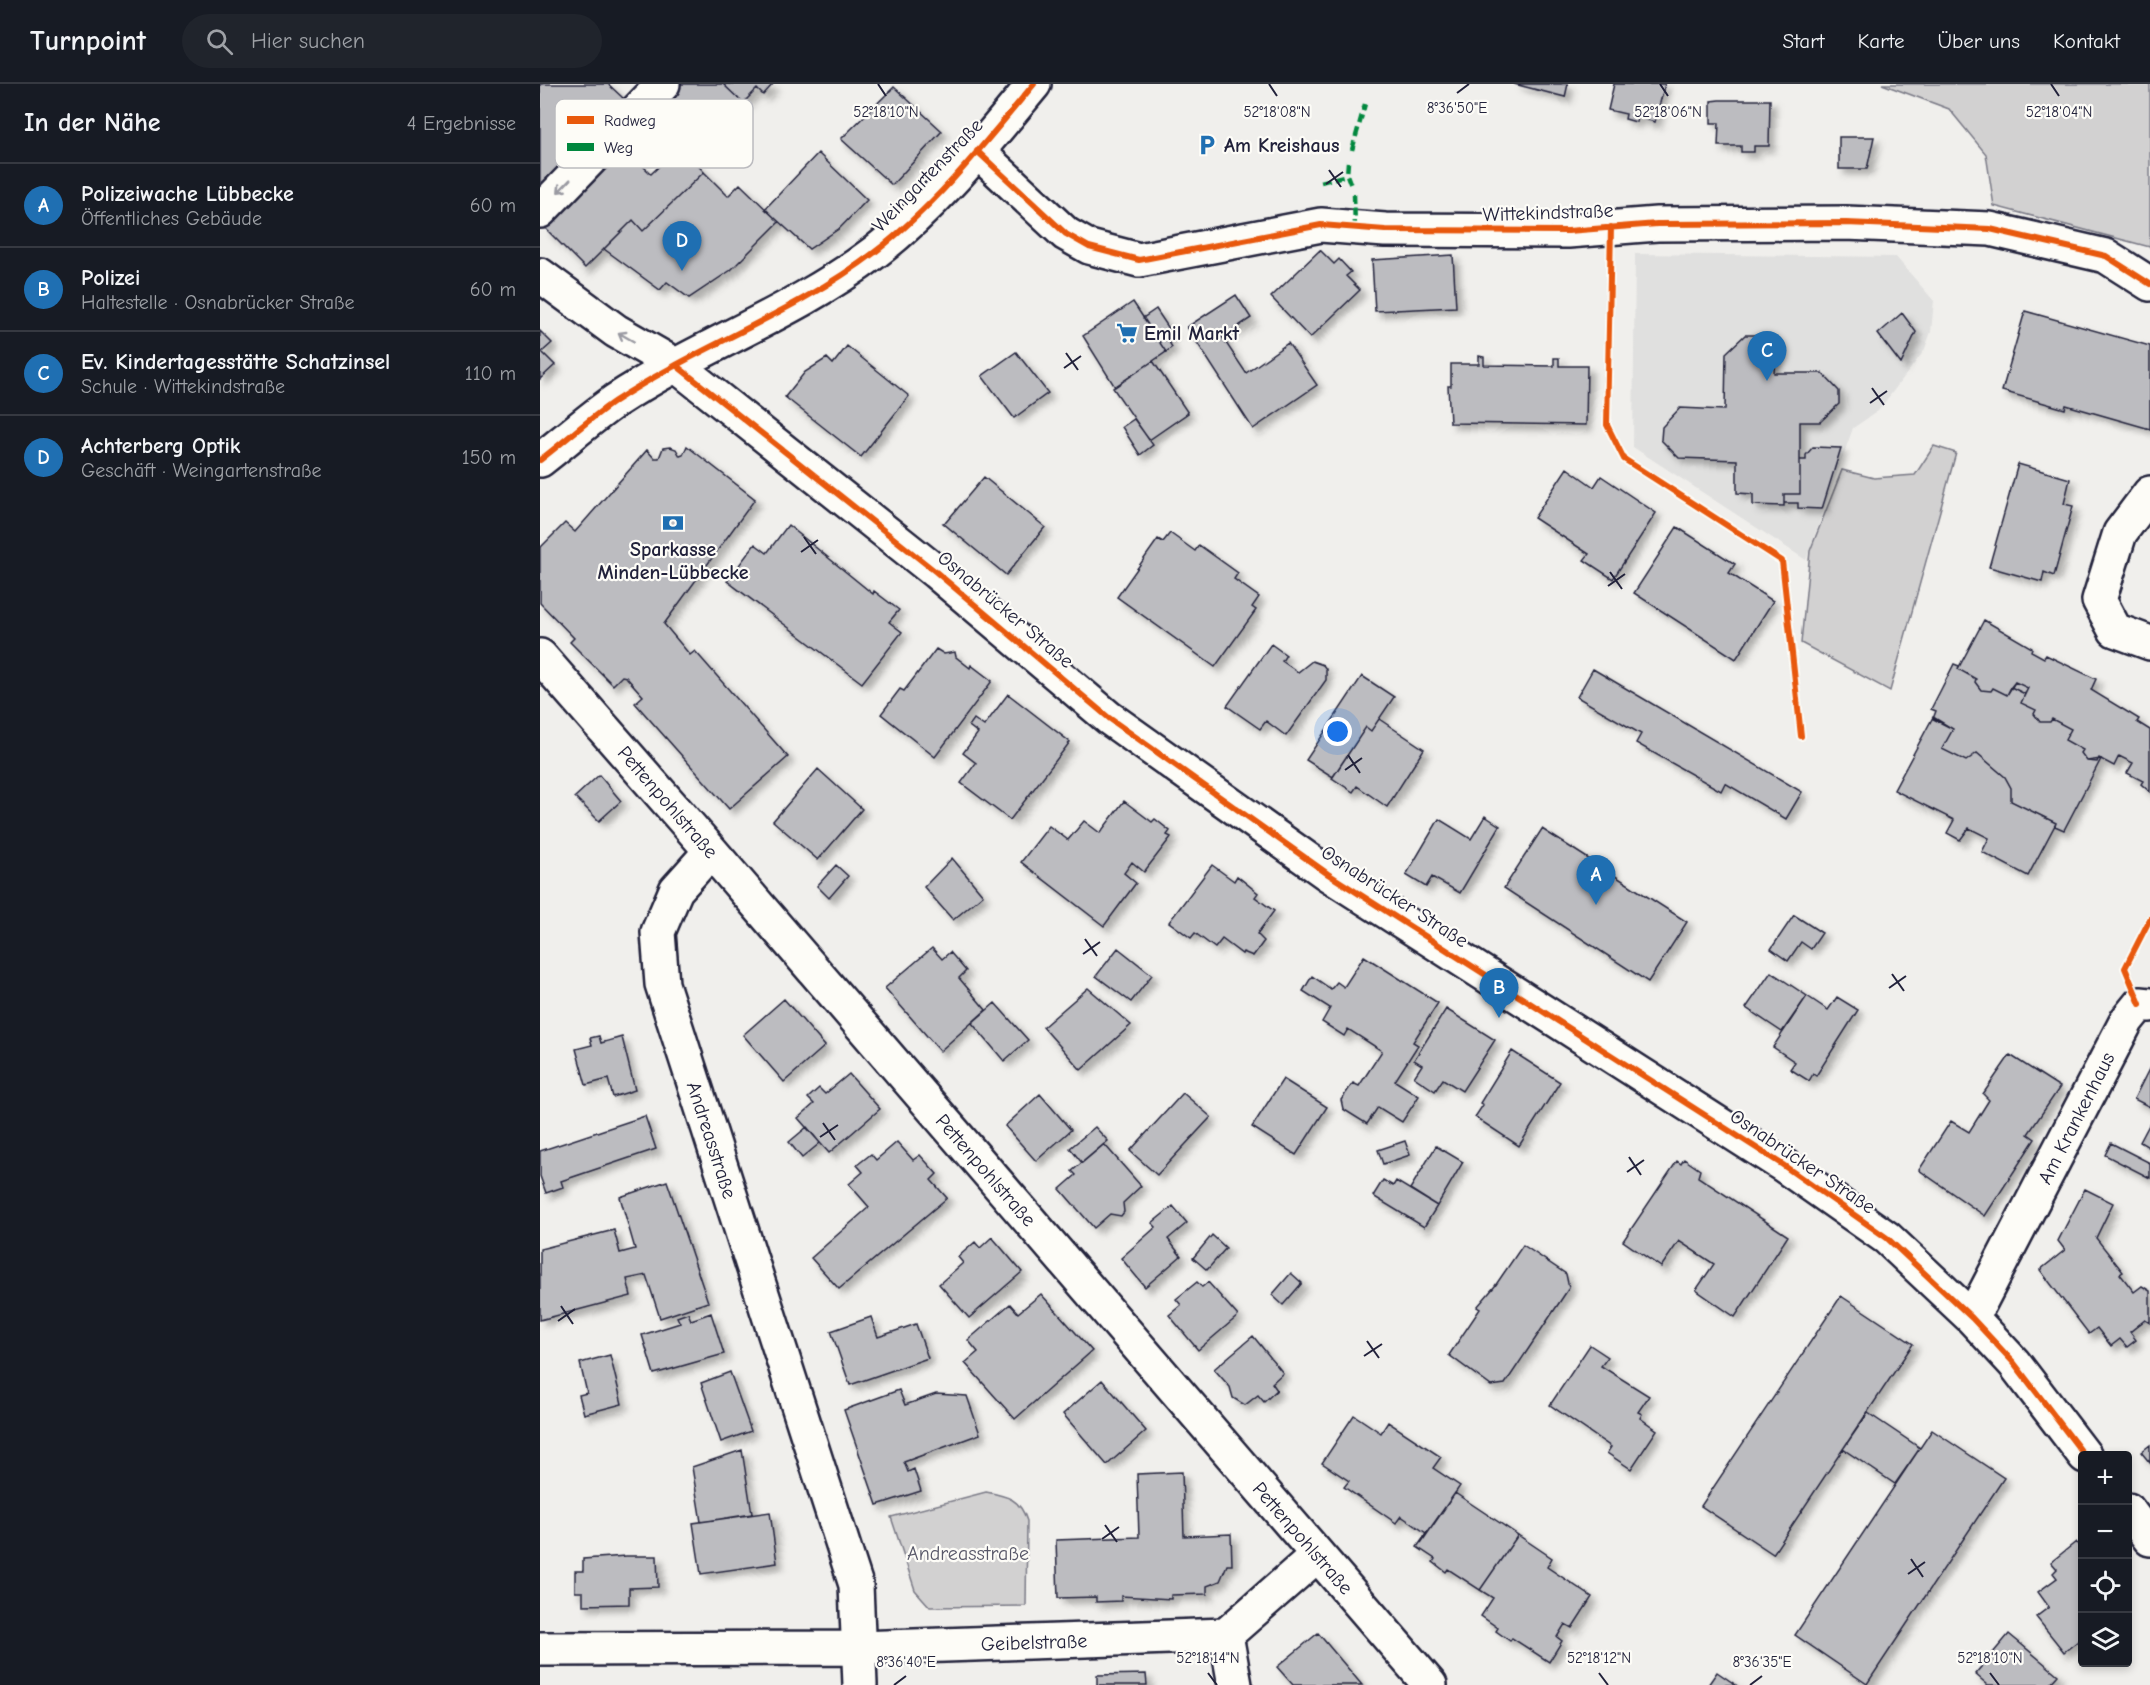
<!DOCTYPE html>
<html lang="de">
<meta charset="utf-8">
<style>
:root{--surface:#171b24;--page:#20242c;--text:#f1f3f6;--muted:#9ea1a6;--line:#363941;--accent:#1f6fb2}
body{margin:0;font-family:"Comic Neue",sans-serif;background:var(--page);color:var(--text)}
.controls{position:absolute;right:18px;bottom:18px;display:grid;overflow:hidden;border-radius:6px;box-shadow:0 3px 9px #0003}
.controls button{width:54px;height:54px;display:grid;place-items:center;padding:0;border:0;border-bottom:2px solid var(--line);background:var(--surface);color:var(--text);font:30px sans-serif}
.you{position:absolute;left:798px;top:648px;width:21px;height:21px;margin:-15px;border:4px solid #fff;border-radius:50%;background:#1a73e8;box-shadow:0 0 0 9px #1a73e833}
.badge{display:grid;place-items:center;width:39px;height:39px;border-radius:50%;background:var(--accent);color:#fff;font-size:20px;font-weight:700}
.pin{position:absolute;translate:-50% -50px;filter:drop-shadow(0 2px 3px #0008)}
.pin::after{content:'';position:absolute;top:32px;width:21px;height:18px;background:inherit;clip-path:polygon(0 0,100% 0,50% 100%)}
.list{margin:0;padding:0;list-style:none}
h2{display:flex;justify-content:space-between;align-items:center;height:78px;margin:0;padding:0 24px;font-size:26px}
h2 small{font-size:20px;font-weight:400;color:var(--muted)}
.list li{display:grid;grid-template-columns:39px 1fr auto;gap:18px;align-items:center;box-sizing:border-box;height:84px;padding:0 24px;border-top:2px solid var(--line)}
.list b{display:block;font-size:22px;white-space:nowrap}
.list p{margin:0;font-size:20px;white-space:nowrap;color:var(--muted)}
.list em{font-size:20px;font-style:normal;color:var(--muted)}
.icon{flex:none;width:33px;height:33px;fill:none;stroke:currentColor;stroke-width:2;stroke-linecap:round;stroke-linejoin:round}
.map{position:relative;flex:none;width:1610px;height:1601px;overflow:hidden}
header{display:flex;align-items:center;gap:36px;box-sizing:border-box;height:84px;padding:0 30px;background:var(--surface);border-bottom:2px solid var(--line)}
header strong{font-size:28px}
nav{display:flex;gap:33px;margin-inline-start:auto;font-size:21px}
.search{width:420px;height:54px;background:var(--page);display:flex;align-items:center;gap:15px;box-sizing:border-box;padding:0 21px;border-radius:33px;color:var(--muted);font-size:22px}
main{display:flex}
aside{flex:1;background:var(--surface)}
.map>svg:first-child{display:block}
.built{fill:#e0e0df}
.green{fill:#d2d1d1;stroke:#7a7a86;stroke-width:1.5}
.building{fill:#bcbcc0;stroke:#22223b;stroke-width:1.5;filter:url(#shadow)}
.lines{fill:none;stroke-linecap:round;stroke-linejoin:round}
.minor-casing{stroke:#22223b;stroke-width:38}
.minor{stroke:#fdfcf7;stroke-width:33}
.quiet{stroke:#00873e;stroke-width:4.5;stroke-dasharray:9 4.5;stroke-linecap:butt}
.cycleway-casing{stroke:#fdfcf7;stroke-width:10}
.cycleway{stroke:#e8590c;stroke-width:6}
.oneway{stroke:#9a9aa2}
.ticks{fill:none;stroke:#22223b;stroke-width:2}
.labels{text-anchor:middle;stroke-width:4.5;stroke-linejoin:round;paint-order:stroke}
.poi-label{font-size:20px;font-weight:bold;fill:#22223b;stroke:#fdfcf7;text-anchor:start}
.street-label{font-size:20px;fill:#22223b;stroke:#fdfcf7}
.park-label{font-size:20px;fill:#575768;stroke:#fdfcf7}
.key{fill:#fdfcf7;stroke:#bbbbbf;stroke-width:1.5}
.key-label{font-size:16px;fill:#22223b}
.ticks-label{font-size:15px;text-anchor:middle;fill:#22223b;stroke:#fdfcf7;stroke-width:4.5;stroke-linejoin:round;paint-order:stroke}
</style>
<header>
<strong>Turnpoint</strong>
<div class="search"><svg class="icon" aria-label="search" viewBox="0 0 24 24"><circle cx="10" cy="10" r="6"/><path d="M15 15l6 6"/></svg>Hier suchen</div>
<nav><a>Start</a><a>Karte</a><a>Über uns</a><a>Kontakt</a></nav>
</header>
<main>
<aside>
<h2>In der Nähe<small>4 Ergebnisse</small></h2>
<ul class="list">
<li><span class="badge">A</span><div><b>Polizeiwache Lübbecke</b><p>Öffentliches Gebäude</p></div><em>60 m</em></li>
<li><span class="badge">B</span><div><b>Polizei</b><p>Haltestelle · Osnabrücker Straße</p></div><em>60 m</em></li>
<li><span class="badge">C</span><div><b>Ev. Kindertagesstätte Schatzinsel</b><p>Schule · Wittekindstraße</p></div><em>110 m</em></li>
<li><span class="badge">D</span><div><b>Achterberg Optik</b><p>Geschäft · Weingartenstraße</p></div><em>150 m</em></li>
</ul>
</aside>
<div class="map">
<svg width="1610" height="1601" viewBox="0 0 1610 1601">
<defs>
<filter id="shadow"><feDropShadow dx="5.5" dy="5.5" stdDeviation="3" flood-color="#0004"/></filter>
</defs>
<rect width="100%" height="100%" fill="#f0efec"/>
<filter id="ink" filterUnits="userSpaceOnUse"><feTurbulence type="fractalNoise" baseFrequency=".0167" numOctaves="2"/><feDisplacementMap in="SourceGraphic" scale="12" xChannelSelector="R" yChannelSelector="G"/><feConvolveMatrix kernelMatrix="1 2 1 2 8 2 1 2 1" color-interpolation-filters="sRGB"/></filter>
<g filter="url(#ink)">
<path class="built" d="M1095,170L1356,173L1394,217L1391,248L1384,267L1338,327L1313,344L1266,476L1093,363Z"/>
<path class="green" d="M1342,0H1610V163L1454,122L1446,70L1409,25Z
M1394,362L1416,369L1350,607L1261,559L1270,467L1302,386L1334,394L1375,391Z
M446,1408C468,1412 480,1415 487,1437L486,1522L390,1523L375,1506L351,1433Z"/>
<path class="building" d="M0,0H68L83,14L0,105Z
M141,0H183L203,19L171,54L129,13Z
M183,0H233L223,11L217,5L203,19Z
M974,0H1028L1025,13Z
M1074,0H1125L1115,38L1097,33L1096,38L1085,35L1086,30L1068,26Z
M354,3L402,47L352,101L301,55Z
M1179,16H1230L1229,62H1214V68H1201V62H1178L1179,39H1171V17Z
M1299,53H1334L1327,85H1299Z
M140,62L164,88L103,147L93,136L45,184L5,144L85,64L111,90Z
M278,69L327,116L300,144L269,165L225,125Z
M164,88L188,112L200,100L239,138L191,186L149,214L127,198L120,206L64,165L93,136L103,147Z
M780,166L794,180L799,175L811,188L806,192L820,206L770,254L731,213Z
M913,171L916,223L835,227L832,176Z
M696,211L711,234L682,253L706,289L748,259L777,301L713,345L647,243Z
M593,218L626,268L575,303L543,252Z
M616,225L632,249L626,253L632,263L626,268L603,234Z
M1485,227L1610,262V345L1526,321L1525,325L1462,307Z
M1362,229L1376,248L1361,280L1338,250Z
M0,247L12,259L2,268L15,281L0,295Z
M1205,251H1217L1235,270L1234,289H1282L1299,307V320L1280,338H1260V410H1244V422L1213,421V410L1197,409V376L1139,374L1121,356L1122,343L1140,324L1185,326L1186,269Z
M307,262L369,312L321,373L245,313L265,288L287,274L293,280Z
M476,268L508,309L474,334L442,292Z
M939,272L944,273V281L1014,282V274H1019V282H1047L1046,341L910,339L908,302H911V280H939Z
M613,277L648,329L609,356L573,304Z
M594,335L613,361L600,371L582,343Z
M147,362L215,415L124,540L150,571L155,567L248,673L189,725L95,619L103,612L86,593L82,592L73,601L30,558L34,554L0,519V464L25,439L35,448L107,366L114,374H119L123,364L130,363L136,365L140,372L143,371Z
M1273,363L1301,364L1282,425L1258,424V419H1244V410H1260V376H1266V371Z
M1478,380L1530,395L1524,420L1533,422L1514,492L1504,488L1502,498L1449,483Z
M1027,384L1054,403L1061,392L1116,429L1073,495L1044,476L1049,470L994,434Z
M444,393L505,443L466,491L403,439L406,438Z
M248,441L333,510L334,507L359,526L349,538L362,548L322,599L187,497L215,460L227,469Z
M1137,443L1195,480L1189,489L1233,517L1196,575L1094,509Z
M630,449L655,467L659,461L698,489L694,495L719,513L712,523L716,526L675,583L577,513L618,455L623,458Z
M1444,536L1492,564L1491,567L1504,574L1506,571L1556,595L1551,606L1599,635L1597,638L1610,646V708L1601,700L1603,697L1587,689L1593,679L1579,672L1574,682L1559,674L1557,678L1547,677L1541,669L1543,666L1525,656L1531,645L1512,635L1510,638H1500L1494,630L1496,626L1481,619L1488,604L1475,598L1467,611L1453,604L1451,607L1441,606L1435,598L1436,595L1418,585Z
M731,560L746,571L742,577L758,588L772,577L783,581L786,585V596L746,652L726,637L720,645L687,622Z
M396,565L404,570L415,568L416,573L430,584L431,581L452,597L395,673L341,630L360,605L364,607Z
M1414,580L1419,582L1418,585L1436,595L1435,598L1441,606L1451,607L1453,604L1467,611L1471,603L1485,610L1481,619L1496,626L1494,630L1500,638H1510L1512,635L1531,645L1525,656L1543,666L1541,669L1547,677L1561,675L1524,746L1515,742L1516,739L1471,717V704L1465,693L1437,669L1426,677L1402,665L1413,645L1393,635L1396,627L1391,625Z
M1053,585L1262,708L1246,735L1185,699L1181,707L1096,659L1101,650L1037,613Z
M822,592L854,613L831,647L826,643L793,693L766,676Z
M1475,598L1488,604L1485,610L1471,603Z
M468,610L530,658L470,736L421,699L436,679L423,669L438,649L429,642L434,635L444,642Z
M1393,633L1413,645L1402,665L1426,677L1437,669L1465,693L1471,704V717L1516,739L1488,792L1442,768L1449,754L1429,744L1420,756L1407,749L1414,736L1354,706Z
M839,635L884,665L847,723L817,702L813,708L792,694L826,643L831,647Z
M278,685L322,725L278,776L233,737Z
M59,691L81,717L59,737L35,713Z
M584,717L612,738L615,735L630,747L627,751L631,753L604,788L592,778L584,789L596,799L564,842L481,778L509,742L528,756L544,737L560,749Z
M945,732L960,742L920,809L892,793L886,803L866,791L899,735L931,755Z
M1002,745L1147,838L1108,898L964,804Z
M412,774L443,811L413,836L384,803Z
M296,781L308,792L289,814L277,802Z
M672,781L694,797L697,792L718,809L715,813L734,827L717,850L724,857L713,872L703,868L702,870L682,855L675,864L655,849L651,854L629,838Z
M1254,831L1282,849L1271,865L1261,858L1248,877L1231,865Z
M392,864L402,875L410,868L426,887L419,894L446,926L400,967L345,904Z
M578,864L612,891L591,918L556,892Z
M824,872L898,919L873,958L878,961L855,997L879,1012L862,1038L838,1023L827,1040L803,1025L801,1016L813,999L819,1002L842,967L808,945L804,952L782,938L790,924L763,907L772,892L791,905L797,898L804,903Z
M1231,888L1267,912L1242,948L1206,924Z
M548,904L591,941L541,986L503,943Z
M1267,912L1288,926L1297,913L1318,926L1276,992L1273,990L1269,997L1250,985L1255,978L1233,963Z
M244,915L285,962L244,998L203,951Z
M455,919L488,956L464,977L432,939Z
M906,925L955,956L922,1007L903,995L895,1007L874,993L882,981L874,976Z
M59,952L61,959L82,953L95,1006L73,1013L68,995L46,1001L36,965L52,961L50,954Z
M972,967L1020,998L979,1062L935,1033L943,1021L940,1019Z
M1470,971L1520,1003L1488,1050L1495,1055L1445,1132L1379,1086L1411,1037L1429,1048L1449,1016L1443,1010Z
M1610,983V1023L1594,1015Z
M309,990L340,1025L289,1069L258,1034L274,1020L268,1014L279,1004L285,1010Z
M743,995L787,1023L756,1071L712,1043Z
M643,1009L671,1033L617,1091L590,1067Z
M500,1010L531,1046L496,1077L465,1042Z
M105,1032L116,1065L21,1097L23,1103L6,1109L0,1092V1067Z
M1610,1039V1064L1600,1058Z
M267,1043L280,1059L262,1074L249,1058Z
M555,1043L568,1057L542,1079L530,1064Z
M865,1057L870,1071L843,1080L838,1066Z
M357,1058L373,1076L380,1071L397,1090L391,1096L407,1114L299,1205L271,1174L329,1123L309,1100L323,1088L317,1081L331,1070L336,1076Z
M1571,1059L1610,1079V1094L1565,1071Z
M564,1060L601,1102L583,1119L584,1128L581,1132L570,1130L554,1144L520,1105L536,1091L532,1087Z
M896,1062L923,1078L897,1122L870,1105Z
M1144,1075L1160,1086L1158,1093L1248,1152L1195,1233L1156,1206L1174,1180L1139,1157L1121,1183L1083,1157L1137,1077L1141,1080Z
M843,1096L853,1102L856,1097L897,1122L884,1143L833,1112Z
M127,1097L168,1218L120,1234L106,1191L87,1195L91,1212L0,1236V1165L74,1146L80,1169L95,1165L80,1113Z
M1545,1105L1573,1119L1556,1154L1583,1188L1580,1190L1594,1208L1602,1202L1610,1207V1239L1605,1236L1590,1248L1596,1256L1587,1263L1580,1255L1571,1262L1557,1244L1549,1250L1500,1186L1525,1166L1518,1157Z
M633,1122L647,1139L628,1155L641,1172L605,1203L581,1174L616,1143L612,1139Z
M672,1151L686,1164L667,1186L653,1174Z
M452,1153L482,1188L429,1234L399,1200L423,1179L418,1173L435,1158L440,1164Z
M983,1161L1026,1190L1029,1204L965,1300L951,1302L909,1271L940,1225L937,1223L955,1202Z
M751,1189L762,1199L743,1221L732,1211Z
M657,1198L662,1203L668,1198L698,1232L658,1266L629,1231L641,1221L636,1215Z
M501,1210L552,1267L475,1335L425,1279L438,1268L428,1256L470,1220L478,1229Z
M1301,1212L1373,1260L1233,1470L1161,1422Z
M148,1229L151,1236L171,1229L184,1270L114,1290L102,1251L140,1239L137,1233Z
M331,1233L338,1253L376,1240L388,1274L310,1301L291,1247Z
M713,1252L743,1289L732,1299L737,1306L724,1318L718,1311L705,1321L693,1314L690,1303L674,1285Z
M1050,1261L1068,1273L1061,1282L1109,1312L1098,1328L1102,1330L1100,1334L1117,1346L1091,1385L1067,1369L1071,1363L1010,1321Z
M70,1271L82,1320L44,1330L39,1311L47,1309L40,1279Z
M190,1288L211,1347L181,1358L161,1299Z
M562,1296L606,1347L567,1381L523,1330Z
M359,1306L365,1321L396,1310L427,1312L440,1350L364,1378L368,1388L374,1385L381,1407L337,1421L304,1326Z
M1328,1329L1380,1364L1355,1400L1303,1365Z
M814,1331L841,1349L848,1338L901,1373L893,1384L920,1402L881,1459L886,1449L861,1432L856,1439L804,1403L809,1397L782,1379Z
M1392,1346L1464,1394L1327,1600L1255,1551Z
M1610,1361V1379L1601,1368Z
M202,1366L212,1430L161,1438L152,1383Z
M642,1388L644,1452L691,1450L692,1481H687L680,1497L667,1502V1510L631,1511V1515L581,1512V1517L556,1518V1513L518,1514L516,1456L599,1453L597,1390Z
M915,1409L978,1451L940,1506L908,1485L906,1488L893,1478L895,1475L877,1463Z
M230,1428L237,1479L161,1490L153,1439Z
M978,1451L1012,1474L1007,1483L1052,1513L1032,1544L1025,1540L1017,1553L1022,1557L1009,1578L972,1554L970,1557L956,1547L958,1544L941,1532L953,1514L940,1506Z
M1536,1458L1542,1466V1554L1524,1568L1496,1533L1509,1523L1498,1508L1517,1494L1513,1489L1517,1485L1511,1478Z
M86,1472H117L118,1503L89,1504V1520L43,1521V1508H35V1487H43V1475Z
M778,1549L822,1601H753L737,1583Z
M1469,1550L1518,1591L1509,1601H1448L1435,1590Z
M1177,1588L1196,1601H1168Z
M606,1590L607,1601H557V1591Z"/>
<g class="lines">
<defs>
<path id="minor" d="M437,67L526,150L549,163L599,176L781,141L845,146L1028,147L1117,140L1306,139L1450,145L1566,172L1610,200
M0,127L123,0
M0,191L76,247L137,282L396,488L569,634L788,790L1243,1081L1347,1154L1432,1234L1474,1279L1545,1372
M0,376C25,357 49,335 75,317C159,262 255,229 335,168C396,121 445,59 494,0
M1610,409L1580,449L1559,516L1575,546L1610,559
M0,572L171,767L890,1601
M171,767L136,806L118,848L122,900L316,1501L320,1601
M1432,1234L1587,936L1600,920L1610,921
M1588,1426L1610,1455
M686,1551L695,1601
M0,1565L319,1564L686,1551L777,1471"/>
</defs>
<use href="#minor" class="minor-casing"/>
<use href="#minor" class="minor"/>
<path class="quiet" d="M812,66L825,20
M808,78L807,91L812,104
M781,98L807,91
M814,110L815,144"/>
<defs>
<path id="cycleway" d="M437,67L526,150L549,163L599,176L781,141L845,146L1028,147L1117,140L1306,139L1450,145L1566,172L1610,200
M1071,143L1067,341L1084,375L1242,477L1261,652
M137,282L396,488L569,634L788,790L1243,1081L1347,1154L1432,1234L1474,1279L1545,1372
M0,376C25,357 49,335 75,317C159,262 255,229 335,168C396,121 445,59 494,0
M1600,920L1585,884L1610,835"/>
</defs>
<use href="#cycleway" class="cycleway-casing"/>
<use href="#cycleway" class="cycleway"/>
</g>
<defs><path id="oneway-shaft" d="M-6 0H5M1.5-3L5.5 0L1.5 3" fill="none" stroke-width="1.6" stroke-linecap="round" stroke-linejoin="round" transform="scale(1.5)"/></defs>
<g class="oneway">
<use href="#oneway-shaft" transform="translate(24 102) rotate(134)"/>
<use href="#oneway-shaft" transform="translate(86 253) rotate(-150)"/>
</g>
</g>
<path class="ticks" d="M338,0L346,12M729,0L737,12M1120,0L1128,12M1511,0L1519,12M917,9L929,0M789,86L801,103M786,100L803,88M526,269L538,286M524,284L541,272M1332,304L1344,321M1330,319L1347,307M264,453L276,470M261,468L278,456M1070,488L1082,505M1068,502L1085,490M808,671L820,689M805,686L822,674M545,855L557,872M543,870L560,858M1352,890L1364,907M1349,904L1366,892M283,1039L295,1056M280,1053L298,1041M1089,1073L1101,1091M1087,1088L1104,1076M21,1222L33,1240M18,1237L35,1225M827,1257L839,1274M824,1272L842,1260M565,1441L577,1458M562,1455L579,1443M1371,1475L1383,1493M1368,1490L1385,1478M668,1589L677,1601M1059,1589L1068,1601M1450,1589L1459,1601M354,1601L366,1592M1210,1601L1222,1592"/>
<defs>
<symbol id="parking-bare" viewBox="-9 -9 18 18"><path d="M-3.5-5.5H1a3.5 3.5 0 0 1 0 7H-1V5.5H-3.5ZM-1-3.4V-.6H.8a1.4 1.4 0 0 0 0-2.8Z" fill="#1f6fb2" stroke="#fdfcf7" stroke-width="2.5" paint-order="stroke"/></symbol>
<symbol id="supermarket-bare" viewBox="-9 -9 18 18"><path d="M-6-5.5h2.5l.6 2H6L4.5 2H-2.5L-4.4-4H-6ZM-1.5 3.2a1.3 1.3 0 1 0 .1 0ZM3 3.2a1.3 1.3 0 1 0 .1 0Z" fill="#1f6fb2" stroke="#fdfcf7" stroke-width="2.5" paint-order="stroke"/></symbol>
<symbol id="bank-bare" viewBox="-9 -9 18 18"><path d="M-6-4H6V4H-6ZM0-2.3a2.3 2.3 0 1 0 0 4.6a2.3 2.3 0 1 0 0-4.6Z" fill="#1f6fb2" stroke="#fdfcf7" stroke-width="2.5" paint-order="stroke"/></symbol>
</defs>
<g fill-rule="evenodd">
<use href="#parking-bare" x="652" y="46" width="30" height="30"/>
<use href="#supermarket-bare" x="572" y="234" width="30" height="30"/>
<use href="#bank-bare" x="118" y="424" width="30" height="30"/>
</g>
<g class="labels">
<g class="poi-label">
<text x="684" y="68">Am Kreishaus</text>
<text x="604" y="256">Emil Markt</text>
<text x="133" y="472" text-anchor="middle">Sparkasse<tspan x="133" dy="23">Minden-Lübbecke</tspan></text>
</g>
<g class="street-label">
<text transform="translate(387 91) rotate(-46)" y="7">Weingartenstraße</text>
<text transform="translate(1008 128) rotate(-2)" y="7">Wittekindstraße</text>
<text transform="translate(466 525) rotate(40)" y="7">Osnabrücker Straße</text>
<text transform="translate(128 718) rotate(49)" y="7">Pettenpohlstraße</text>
<text transform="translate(855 812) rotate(33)" y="7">Osnabrücker Straße</text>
<text transform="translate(1536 1034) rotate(-63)" y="7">Am Krankenhaus</text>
<text transform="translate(172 1056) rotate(72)" y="7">Andreasstraße</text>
<text transform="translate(1263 1077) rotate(34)" y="7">Osnabrücker Straße</text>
<text transform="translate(446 1086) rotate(49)" y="7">Pettenpohlstraße</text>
<text transform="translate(763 1454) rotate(49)" y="7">Pettenpohlstraße</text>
<text transform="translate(494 1558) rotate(-2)" y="7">Geibelstraße</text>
</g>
<g class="park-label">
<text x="428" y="1476">Andreasstraße</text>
</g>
</g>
<rect x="15" y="15" width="198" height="69" rx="9" class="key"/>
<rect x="27" y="32" width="27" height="8" fill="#e8590c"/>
<rect x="27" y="59" width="27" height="8" fill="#00873e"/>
<g class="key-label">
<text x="64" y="42">Radweg</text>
<text x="64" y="69">Weg</text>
</g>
<g class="ticks-label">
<text x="917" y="29">8°36'50"E</text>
<text x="1128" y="33">52°18'06"N</text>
<text x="1519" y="33">52°18'04"N</text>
<text x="346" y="33">52°18'10"N</text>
<text x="737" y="33">52°18'08"N</text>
<text x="668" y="1579">52°18'14"N</text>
<text x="1059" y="1579">52°18'12"N</text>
<text x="1450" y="1579">52°18'10"N</text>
<text x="366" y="1583">8°36'40"E</text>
<text x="1222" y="1583">8°36'35"E</text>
</g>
</svg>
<div class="controls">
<button>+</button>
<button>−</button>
<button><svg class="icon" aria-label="locate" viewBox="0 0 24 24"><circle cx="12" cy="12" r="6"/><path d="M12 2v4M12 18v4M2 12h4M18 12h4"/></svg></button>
<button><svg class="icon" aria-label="layers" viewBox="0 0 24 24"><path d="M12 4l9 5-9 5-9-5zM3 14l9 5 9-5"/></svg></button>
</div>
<div class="you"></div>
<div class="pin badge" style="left:1056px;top:821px">A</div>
<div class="pin badge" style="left:959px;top:934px">B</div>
<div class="pin badge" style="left:1227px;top:297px">C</div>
<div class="pin badge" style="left:142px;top:187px">D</div>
</div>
</main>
